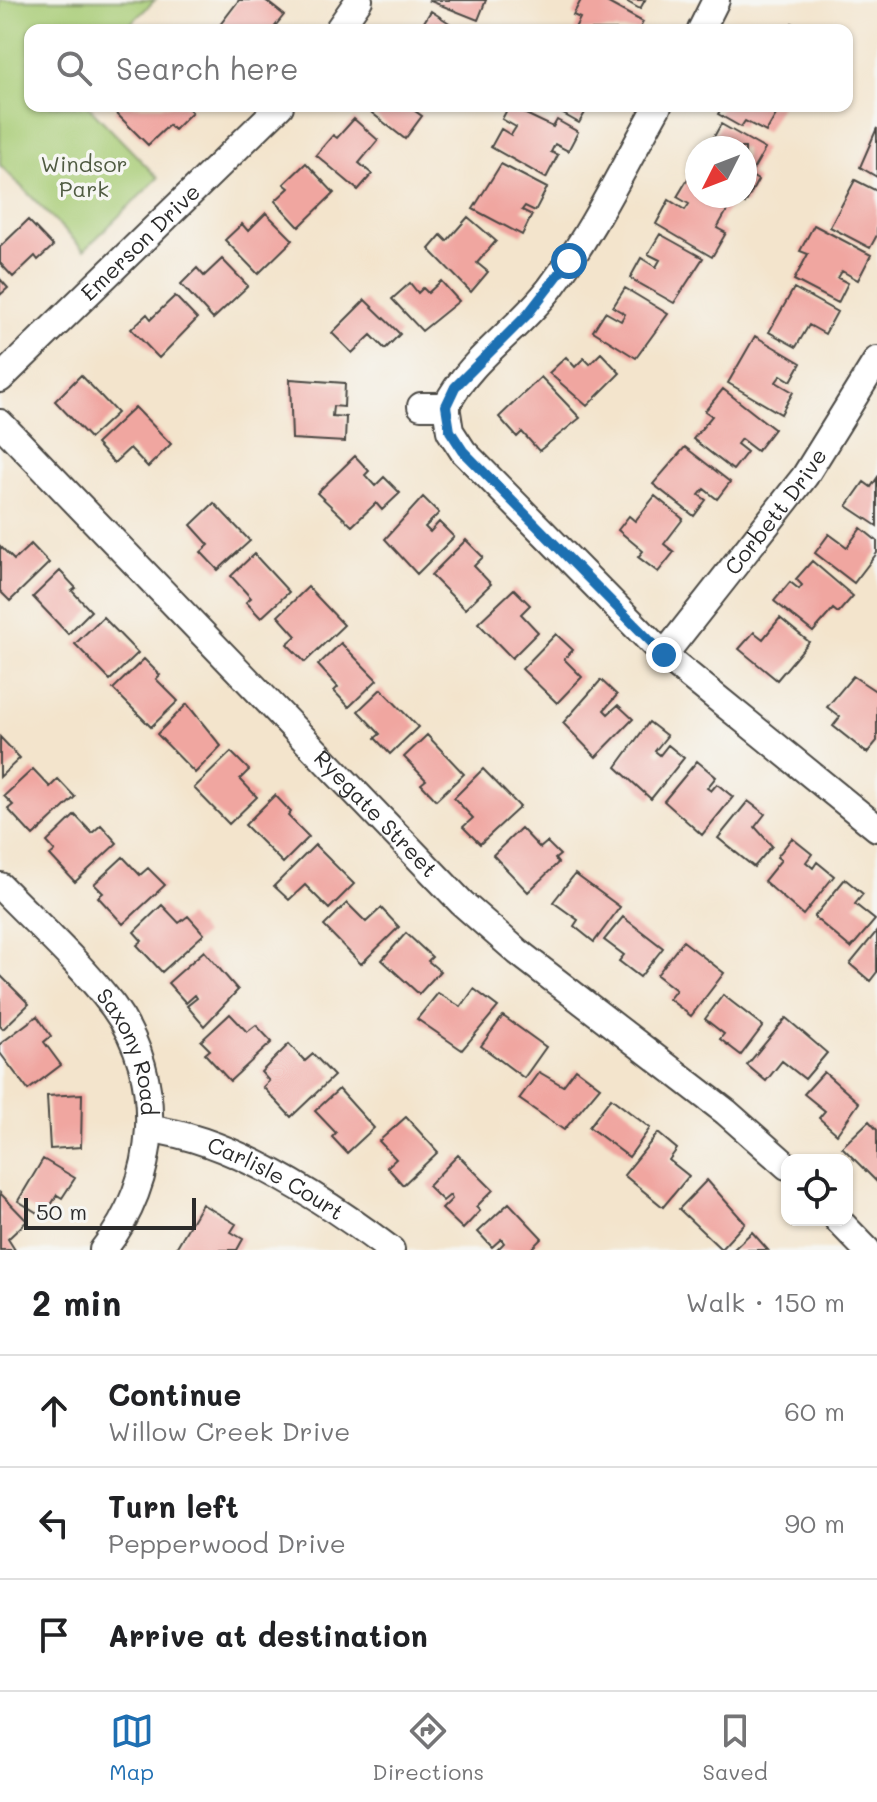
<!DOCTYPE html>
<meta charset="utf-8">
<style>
:root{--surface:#fff;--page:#f2f2f2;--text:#202124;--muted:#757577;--line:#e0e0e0;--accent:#1f6fb2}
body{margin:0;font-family:Mali,sans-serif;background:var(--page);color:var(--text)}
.controls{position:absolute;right:24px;bottom:24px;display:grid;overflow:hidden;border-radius:16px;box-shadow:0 2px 6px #0004}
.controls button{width:72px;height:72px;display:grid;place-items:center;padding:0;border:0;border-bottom:2px solid var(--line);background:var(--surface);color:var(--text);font:40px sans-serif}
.compass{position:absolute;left:685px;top:136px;width:72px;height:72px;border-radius:50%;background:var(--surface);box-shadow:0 2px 6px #0004;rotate:228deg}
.scale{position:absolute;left:24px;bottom:20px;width:172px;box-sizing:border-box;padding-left:8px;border:4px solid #2b2b2b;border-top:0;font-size:22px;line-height:28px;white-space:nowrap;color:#2b2b2b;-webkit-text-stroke:6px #f6f6f2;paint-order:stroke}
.stop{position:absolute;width:24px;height:24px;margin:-18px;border:6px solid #1f6fb2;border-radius:50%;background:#fff}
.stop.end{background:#1f6fb2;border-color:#fff;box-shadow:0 2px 8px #0008}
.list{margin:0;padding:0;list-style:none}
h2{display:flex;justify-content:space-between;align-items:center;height:104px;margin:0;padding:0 32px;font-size:34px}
h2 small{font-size:26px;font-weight:400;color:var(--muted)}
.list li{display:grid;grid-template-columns:52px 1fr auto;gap:24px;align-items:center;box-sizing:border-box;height:112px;padding:0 32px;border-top:2px solid var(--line)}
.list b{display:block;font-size:30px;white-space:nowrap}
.list p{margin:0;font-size:26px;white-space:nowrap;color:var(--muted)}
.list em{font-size:26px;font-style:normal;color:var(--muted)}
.icon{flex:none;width:44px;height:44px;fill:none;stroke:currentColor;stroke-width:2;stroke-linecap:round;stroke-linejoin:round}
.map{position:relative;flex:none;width:877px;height:1250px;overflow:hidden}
.search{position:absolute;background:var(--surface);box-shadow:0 2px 6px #0004;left:24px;right:24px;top:24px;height:88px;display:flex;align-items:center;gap:20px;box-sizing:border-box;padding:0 28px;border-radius:16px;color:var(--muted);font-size:30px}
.sheet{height:440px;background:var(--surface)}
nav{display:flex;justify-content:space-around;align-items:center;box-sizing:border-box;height:112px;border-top:2px solid var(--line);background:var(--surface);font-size:22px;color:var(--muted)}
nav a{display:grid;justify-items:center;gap:4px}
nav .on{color:var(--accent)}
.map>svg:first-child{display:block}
.green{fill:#a8cc76;stroke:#6a7c50;stroke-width:2}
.building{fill:#f0a6a0}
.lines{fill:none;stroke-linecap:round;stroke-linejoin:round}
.minor-casing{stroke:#494743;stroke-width:30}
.minor{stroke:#fff;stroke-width:26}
.route{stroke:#1f6fb2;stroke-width:10}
.labels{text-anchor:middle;stroke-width:7;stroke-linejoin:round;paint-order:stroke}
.park-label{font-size:22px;fill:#505b42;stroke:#f6f6f2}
.street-label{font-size:22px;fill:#2b2b2b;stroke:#f6f6f2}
</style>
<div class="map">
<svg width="877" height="1250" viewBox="0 0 877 1250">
<rect width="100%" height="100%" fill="#f6f6f2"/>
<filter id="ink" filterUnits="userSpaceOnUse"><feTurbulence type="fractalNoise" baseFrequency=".0125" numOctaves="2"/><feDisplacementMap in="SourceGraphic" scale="16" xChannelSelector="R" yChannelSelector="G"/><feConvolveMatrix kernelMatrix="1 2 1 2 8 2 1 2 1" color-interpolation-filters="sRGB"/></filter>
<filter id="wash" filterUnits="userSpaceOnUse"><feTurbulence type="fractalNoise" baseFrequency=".006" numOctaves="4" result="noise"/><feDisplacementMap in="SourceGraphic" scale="32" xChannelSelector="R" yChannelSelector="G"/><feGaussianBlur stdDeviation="1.8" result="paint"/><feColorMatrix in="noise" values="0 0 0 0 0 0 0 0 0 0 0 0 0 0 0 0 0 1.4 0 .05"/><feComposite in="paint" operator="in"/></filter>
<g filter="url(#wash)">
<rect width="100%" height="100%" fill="#f3e4cc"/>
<path class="green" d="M0,0H155L124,30H30V106H88L158,178L84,250L0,165Z"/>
<g id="blocks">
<path class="building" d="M239,0H265L284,15L272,30H216Z
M428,0H486L478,20Z
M581,0H603L643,22L639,30H574L580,18L573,15Z
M624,0H645L640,9Z
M431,11L457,28L456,30H419Z
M792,23L806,30H788Z
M120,106H186L192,112L174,130L169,125L148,145L114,111Z
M363,106H419L415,111L422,116L405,139Z
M509,106L553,127L557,120L578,132L568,151L555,144L551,152L558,155L546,178L491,147L501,129L511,135L516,127L502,119Z
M549,106H589L579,123Z
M723,106H781L766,132L745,121L741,127L718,114Z
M354,119L378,140L359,163L372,174L358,190L316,155L333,135L337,138Z
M721,124L765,149L750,175L758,180L745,204L732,196H745V148H717L710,144Z
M877,128V177L860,167Z
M697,156V176L688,171Z
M306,163L334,193L299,227L275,201L289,188L284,184Z
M501,164L547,188L535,211L525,206L522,210L532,215L522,235L473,209Z
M689,177L697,182V196H721L732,202L717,228L726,233L712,257L656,224L669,200L685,210L689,204L677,197Z
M855,180L877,191V235L870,248L830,227Z
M266,213L293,240L258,274L225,240L242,224L248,231Z
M468,217L496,241L477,263L488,272L471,292L429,249L441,235L447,241Z
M28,220L53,246L38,260L35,256L13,277L0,263V247Z
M814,225L871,255L858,280L842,271L838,278L848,283L838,303L794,280L808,254L800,251Z
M660,234L703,258L674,303L630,278L641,258L656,267L660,260L648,254Z
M222,259L248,286L213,319L181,284L197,268L204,276Z
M0,279L8,288L0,295Z
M441,281L459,301L422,331L392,299L410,283L418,293L423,288L428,293Z
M625,288L668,314L636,358L593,331L605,312L621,321L625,314L613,307Z
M794,288L837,312L825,334L809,325L796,347L769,332Z
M175,296L197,319L159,358L131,329L147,314L151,319Z
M365,300L400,334L385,349L371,335L352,353L332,333Z
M755,336L801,363L791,381L781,375L776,382L793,392L781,414L728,383Z
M601,353L620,373L587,406L549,373L566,357L575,367L584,358L590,364Z
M81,375L117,413L90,438L55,401Z
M541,377L580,418L539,451L522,432L517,437L499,417Z
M290,379L345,383L344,407L333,406L332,416L346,417L345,442L292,439Z
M723,389L774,429L757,451L741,439L737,444L747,452L733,470L693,439L712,416L705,411Z
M135,407L171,444L148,467L130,448L114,463L96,444Z
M685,447L730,482L717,499L704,489L699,495L706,500L694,516L653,484Z
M355,456L369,471L365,475L375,486L384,477L400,493L382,510L376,503L352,526L317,493Z
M877,478V526L847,506L864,482L871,487Z
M655,496L683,519L664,544L674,552L658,572L638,557L643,551L618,530L629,516L635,521Z
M423,497L439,513L425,527L430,532L439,522L454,537L417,574L385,539Z
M214,503L250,541L218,570L201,552L209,545L191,525Z
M861,528L877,541V553L854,583L815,553L829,534L847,547Z
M466,540L483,557L474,566L491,584L465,609L431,575Z
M31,544L49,563L10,601L0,591V546L14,560Z
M254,554L289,592L261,618L246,602L251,598L231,576Z
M812,561L853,596L838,613L833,609L813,632L774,601L790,582L799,589L802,585L796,579Z
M60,571L76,588L72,591L91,611L68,634L33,597Z
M308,587L344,625L305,662L287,644L296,636L278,616Z
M514,589L530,605L521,614L538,632L512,658L478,623Z
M103,617L138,653L110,680L75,644Z
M780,618L809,642L777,680L739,649L754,632L763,639Z
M556,634L573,650L564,659L582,677L557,703L522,669Z
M341,643L377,680L349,707L334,691L338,687L318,665Z
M144,659L160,675L156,679L178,701L151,727L113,689Z
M853,676L877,692V741L867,753L833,726L840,717L827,707Z
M601,680L617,695L604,710L608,714L618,705L633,719L596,757L563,723Z
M381,689L418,727L390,754L375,738L380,734L358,711Z
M187,704L221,746L195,773L157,734Z
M649,722L667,736L655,751L660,755L668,745L684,758L651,799L616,767Z
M427,735L464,774L436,800L421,784L426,780L404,757Z
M0,737L20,758L0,777Z
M231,752L249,770L240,779L257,797L229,824L194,788Z
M697,761L716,777L707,788L711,791L717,784L733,797L702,835L664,801Z
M33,769L50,787L58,779L75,797L33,836L8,809L13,805L4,796Z
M483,769L520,807L480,844L463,827L473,818L454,798Z
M275,795L291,812L288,816L309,837L283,863L245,825Z
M748,801L765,814L755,827L772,846L754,867L718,838Z
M75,815L92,833L101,825L117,843L75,882L50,855L55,851L47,842Z
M521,828L540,848L547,842L560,855L555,859L558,863L528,892L493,855Z
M792,838L812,854L806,862L813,868L817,862L834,876L803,915L764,881L781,860L777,857Z
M315,845L354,884L329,909L305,885L289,900L274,886Z
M123,857L140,875L148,868L165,885L123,924L98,897L103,893L94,884Z
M575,874L620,907L594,942L574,926L578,920L553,902Z
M845,879L863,894L855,904L875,920L851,948L814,917Z
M347,903L366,922L381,908L399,927L361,964L324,926Z
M162,905L179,923L188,916L204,934L162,972L137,945L142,941L134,932Z
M623,917L663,948L640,977L619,961L624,955L604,940Z
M877,931V972L870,981L850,964Z
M406,933L432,957L428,961L440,971L419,994L382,960Z
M683,941L724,973L691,1016L669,999L676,990L657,975Z
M204,951L238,990L204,1026L187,1006L197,998L195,995L186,1003L168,983Z
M0,975L29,1004L3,1029L0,1026Z
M474,989L498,1007L462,1050L417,1019L438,993L461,1007Z
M723,995L763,1026L741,1055L720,1039L724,1034L705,1019Z
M230,1014L247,1032L256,1025L272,1042L230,1081L205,1054L210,1050L201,1041Z
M37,1016L51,1036L44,1042L61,1065L28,1090L0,1053V1044Z
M503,1016L546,1047L524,1078L481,1046Z
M786,1018L827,1053L805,1079L782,1061L766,1081L747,1065Z
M289,1044L305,1061L313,1054L334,1076L291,1117L263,1087L269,1081L261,1072Z
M576,1069L600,1087L564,1130L519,1099L539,1072L563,1086Z
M824,1072L859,1103L837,1134L819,1118L825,1111L804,1094Z
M339,1089L374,1128L347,1153L332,1137L336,1133L315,1111Z
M82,1094L81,1147L50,1149L47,1096Z
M611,1098L650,1128L629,1157L589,1127Z
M406,1117L438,1152L403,1185L387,1167L396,1159L379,1141Z
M869,1121L877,1130V1182L842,1147Z
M658,1133L677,1149L669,1160L689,1176L663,1207L624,1175Z
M458,1155L493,1190L476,1207L480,1211L463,1229L442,1209L452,1199L450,1195L443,1201L428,1186Z
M43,1159L75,1178L62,1198L57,1195L44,1217L18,1201Z
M707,1180L745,1223L721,1249L679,1209Z
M0,1193L27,1221L8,1239L15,1250H0Z
M509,1203L542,1238L530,1250H497L504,1243L501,1239L492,1247L478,1232Z
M202,1204L236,1224L231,1232L243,1239L237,1250H175Z
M752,1232L768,1250H733Z"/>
</g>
</g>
<g filter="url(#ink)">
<use href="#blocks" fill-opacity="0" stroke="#494743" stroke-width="2"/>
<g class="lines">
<defs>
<g id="minor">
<path d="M338,30L359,0"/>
<path d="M701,30L716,0"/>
<path id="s1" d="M0,379L280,106"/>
<path d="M421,406H446C470,358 519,330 551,287C593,231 624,166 658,106"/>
<path d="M446,406L450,431L463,451L664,655L877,828"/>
<path id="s2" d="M0,423L462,903L518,952L726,1112L787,1166"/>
<path id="s3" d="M664,655L805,476L877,360"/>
<path id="s4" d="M0,886C38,925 80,963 113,1006C167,1079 158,1182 103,1250"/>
<path id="s5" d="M150,1129C231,1139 325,1200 391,1250"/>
<path d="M838,1220L867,1250"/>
</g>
</defs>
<use href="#minor" class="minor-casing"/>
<use href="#minor" class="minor"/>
</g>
</g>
<g class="lines" filter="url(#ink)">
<path class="route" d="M569,261L528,314L455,387L446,406L450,431L463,451L664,655"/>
</g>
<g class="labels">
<g class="park-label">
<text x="84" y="172">Windsor<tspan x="84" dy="25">Park</tspan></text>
</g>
<g class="street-label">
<text dy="8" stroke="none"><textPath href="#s1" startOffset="196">Emerson Drive</textPath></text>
<text dy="8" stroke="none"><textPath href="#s3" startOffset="182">Corbett Drive</textPath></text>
<text dy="8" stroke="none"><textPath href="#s2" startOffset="542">Ryegate Street</textPath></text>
<text dy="8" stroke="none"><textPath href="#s4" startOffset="214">Saxony Road</textPath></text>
<text dy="8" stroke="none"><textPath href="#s5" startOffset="136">Carlisle Court</textPath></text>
</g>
</g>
</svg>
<div class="controls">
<button><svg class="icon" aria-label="locate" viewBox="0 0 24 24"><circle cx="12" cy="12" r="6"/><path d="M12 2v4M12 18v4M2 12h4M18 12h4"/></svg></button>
</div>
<svg class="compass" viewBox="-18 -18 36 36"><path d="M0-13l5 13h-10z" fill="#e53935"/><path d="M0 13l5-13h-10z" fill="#757577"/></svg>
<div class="scale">50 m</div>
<div class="stop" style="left:569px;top:261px"></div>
<div class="stop end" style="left:664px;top:655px"></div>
<div class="search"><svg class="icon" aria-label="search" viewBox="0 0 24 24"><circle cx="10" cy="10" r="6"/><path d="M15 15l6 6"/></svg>Search here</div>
</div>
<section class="sheet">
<h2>2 min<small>Walk · 150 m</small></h2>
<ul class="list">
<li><svg class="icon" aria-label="ahead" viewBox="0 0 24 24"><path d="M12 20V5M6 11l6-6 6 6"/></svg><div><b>Continue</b><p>Willow Creek Drive</p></div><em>60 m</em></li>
<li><svg class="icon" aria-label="left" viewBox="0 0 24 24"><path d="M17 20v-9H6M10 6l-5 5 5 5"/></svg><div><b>Turn left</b><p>Pepperwood Drive</p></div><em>90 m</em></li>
<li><svg class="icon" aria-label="arrive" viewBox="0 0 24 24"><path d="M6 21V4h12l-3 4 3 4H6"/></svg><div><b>Arrive at destination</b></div></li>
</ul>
</section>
<nav>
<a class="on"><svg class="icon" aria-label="map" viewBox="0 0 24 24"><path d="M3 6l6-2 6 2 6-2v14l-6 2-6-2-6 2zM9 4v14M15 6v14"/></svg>Map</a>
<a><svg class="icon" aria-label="directions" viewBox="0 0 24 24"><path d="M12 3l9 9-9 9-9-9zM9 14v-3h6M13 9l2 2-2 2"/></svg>Directions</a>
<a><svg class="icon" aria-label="saved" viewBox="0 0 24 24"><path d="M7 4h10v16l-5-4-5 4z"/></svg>Saved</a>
</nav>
